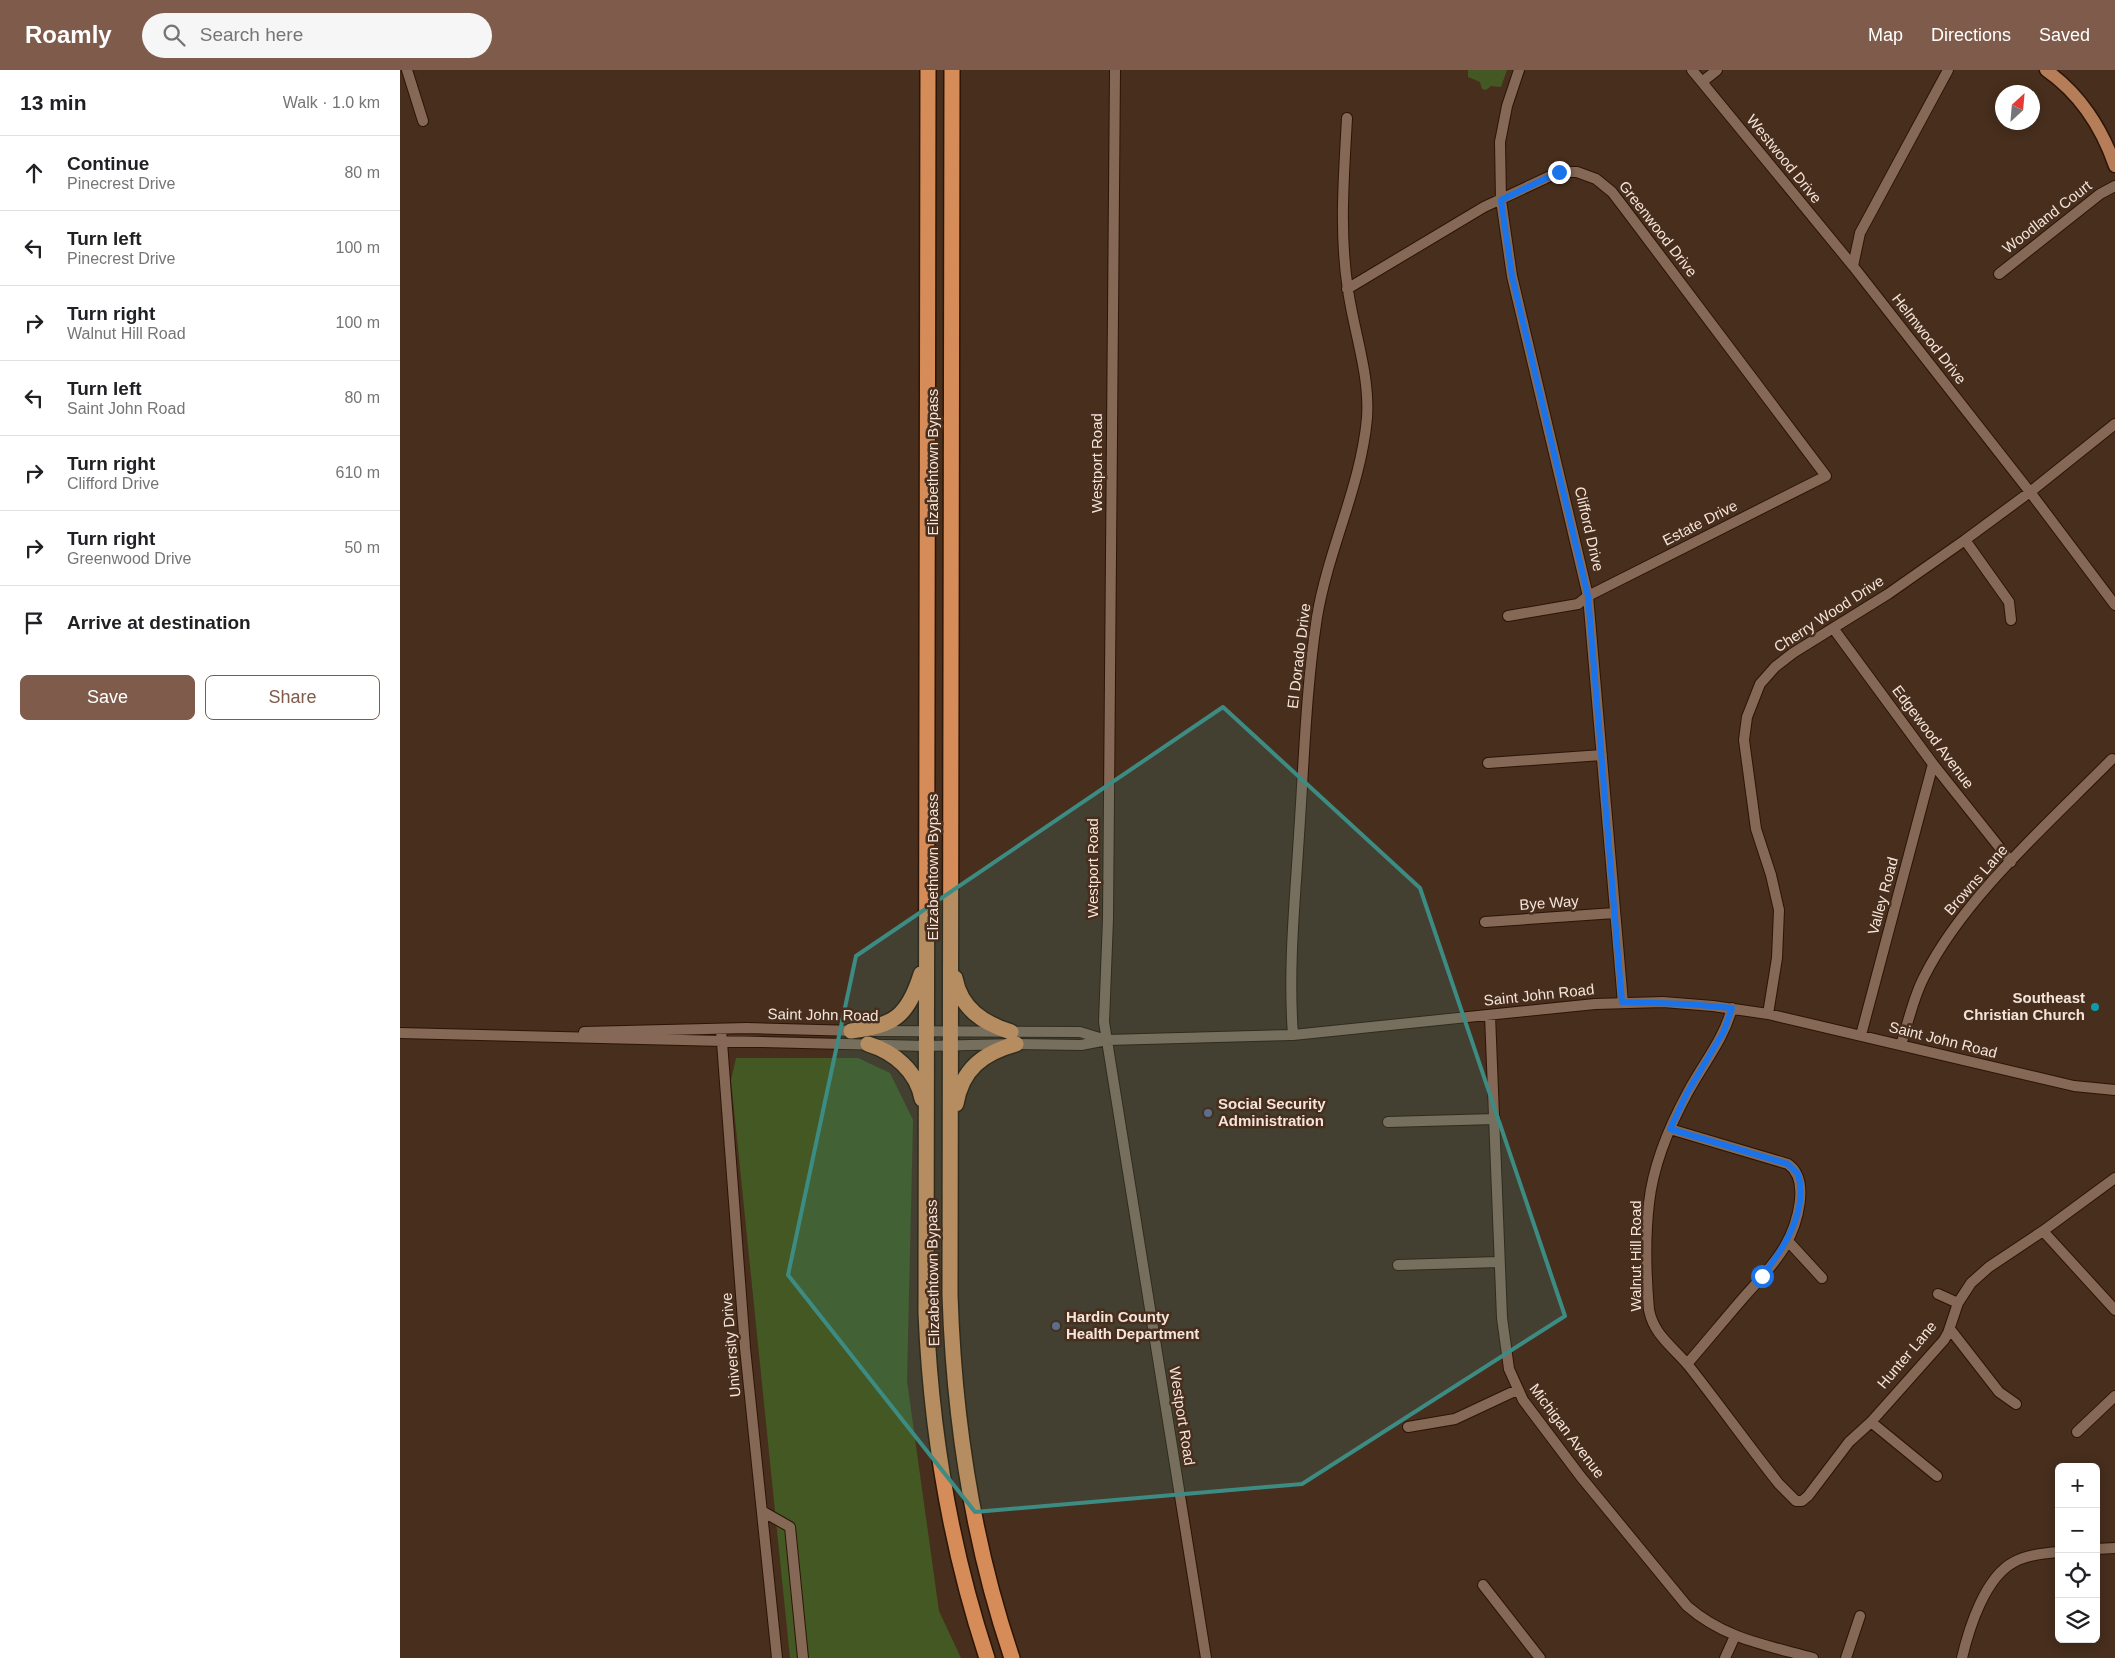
<!DOCTYPE html>
<meta charset="utf-8">
<style>
:root{--surface:#fff;--page:#f6f6f6;--text:#202124;--muted:#757577;--line:#e0e0e0;--accent:#7e5b4a}
body{margin:0;font-family:Arial,sans-serif;background:var(--page);color:var(--text)}
.controls{position:absolute;right:15px;bottom:15px;display:grid;overflow:hidden;border-radius:8px;box-shadow:0 2px 12px #0003}
.controls button{width:45px;height:45px;display:grid;place-items:center;padding:0;border:0;border-bottom:1px solid var(--line);background:var(--surface);color:var(--text);font:25px sans-serif}
.compass{position:absolute;left:1595px;top:15px;width:45px;height:45px;border-radius:50%;background:var(--surface);box-shadow:0 2px 12px #0003;rotate:26deg}
.stop{position:absolute;width:15px;height:15px;margin:-11px;border:4px solid #1a73e8;border-radius:50%;background:#fff}
.stop.end{background:#1a73e8;border-color:#fff;box-shadow:0 1px 5px #0008}
.list{margin:0;padding:0;list-style:none}
h2{display:flex;justify-content:space-between;align-items:center;height:65px;margin:0;padding:0 20px;font-size:21px}
h2 small{font-size:16px;font-weight:400;color:var(--muted)}
.list li{display:grid;grid-template-columns:32px 1fr auto;gap:15px;align-items:center;box-sizing:border-box;height:75px;padding:0 20px;border-top:1px solid var(--line)}
.list b{display:block;font-size:19px;white-space:nowrap}
.list p{margin:0;font-size:16px;white-space:nowrap;color:var(--muted)}
.list em{font-size:16px;font-style:normal;color:var(--muted)}
.actions{display:flex;gap:10px;padding:15px 20px}
.actions a{flex:1;padding:11px 0;border:1px solid var(--accent);border-radius:8px;text-align:center;font-size:18px;color:var(--accent)}
.actions .main{background:var(--accent);color:#fff}
.icon{flex:none;width:28px;height:28px;fill:none;stroke:currentColor;stroke-width:2;stroke-linecap:round;stroke-linejoin:round}
.map{position:relative;flex:none;width:1715px;height:1588px;overflow:hidden}
header{display:flex;align-items:center;gap:30px;box-sizing:border-box;height:70px;padding:0 25px;background:var(--accent);color:#fff}
header strong{font-size:24px}
nav{display:flex;gap:28px;margin-inline-start:auto;font-size:18px}
.search{width:350px;height:45px;background:var(--page);display:flex;align-items:center;gap:12px;box-sizing:border-box;padding:0 18px;border-radius:28px;color:var(--muted);font-size:19px}
main{display:flex}
aside{flex:1;background:var(--surface)}
.map>svg:first-child{display:block}
.green{fill:#445823}
.lines{fill:none;stroke-linecap:round;stroke-linejoin:round}
.minor-casing{stroke:#2c1506;stroke-width:12}
.major-casing{stroke:#2c1506;stroke-width:15}
.highway-casing{stroke:#2c1506;stroke-width:18}
.minor{stroke:#856856;stroke-width:10}
.major{stroke:#b57e58;stroke-width:12}
.highway{stroke:#d58c59;stroke-width:15}
.route{stroke:#1a73e8;stroke-width:6}
.marked{fill:#3d8c84;fill-opacity:0.2;stroke:#3d8c84;stroke-width:4;stroke-linejoin:round}
.culture-dot{fill:#0f9aa8;stroke:#472e1d;stroke-width:2}
.service-dot{fill:#5c6f8a;stroke:#472e1d;stroke-width:2}
.labels{text-anchor:middle;stroke-width:5;stroke-linejoin:round;paint-order:stroke}
.street-label{font-size:15px;fill:#f5e4da;stroke:#472e1d}
.poi-label{font-size:15px;font-weight:bold;fill:#f5e4da;stroke:#472e1d;text-anchor:start}
</style>
<header>
<strong>Roamly</strong>
<div class="search"><svg class="icon" aria-label="search" viewBox="0 0 24 24"><circle cx="10" cy="10" r="6"/><path d="M15 15l6 6"/></svg>Search here</div>
<nav><a>Map</a><a>Directions</a><a>Saved</a></nav>
</header>
<main>
<aside>
<h2>13 min<small>Walk · 1.0 km</small></h2>
<ul class="list">
<li><svg class="icon" aria-label="ahead" viewBox="0 0 24 24"><path d="M12 20V5M6 11l6-6 6 6"/></svg><div><b>Continue</b><p>Pinecrest Drive</p></div><em>80 m</em></li>
<li><svg class="icon" aria-label="left" viewBox="0 0 24 24"><path d="M17 20v-9H6M10 6l-5 5 5 5"/></svg><div><b>Turn left</b><p>Pinecrest Drive</p></div><em>100 m</em></li>
<li><svg class="icon" aria-label="right" viewBox="0 0 24 24"><path d="M7 20v-9h11M14 6l5 5-5 5"/></svg><div><b>Turn right</b><p>Walnut Hill Road</p></div><em>100 m</em></li>
<li><svg class="icon" aria-label="left" viewBox="0 0 24 24"><path d="M17 20v-9H6M10 6l-5 5 5 5"/></svg><div><b>Turn left</b><p>Saint John Road</p></div><em>80 m</em></li>
<li><svg class="icon" aria-label="right" viewBox="0 0 24 24"><path d="M7 20v-9h11M14 6l5 5-5 5"/></svg><div><b>Turn right</b><p>Clifford Drive</p></div><em>610 m</em></li>
<li><svg class="icon" aria-label="right" viewBox="0 0 24 24"><path d="M7 20v-9h11M14 6l5 5-5 5"/></svg><div><b>Turn right</b><p>Greenwood Drive</p></div><em>50 m</em></li>
<li><svg class="icon" aria-label="arrive" viewBox="0 0 24 24"><path d="M6 21V4h12l-3 4 3 4H6"/></svg><div><b>Arrive at destination</b></div></li>
</ul>
<div class="actions"><a class="main">Save</a><a>Share</a></div>
</aside>
<div class="map">
<svg width="1715" height="1588" viewBox="0 0 1715 1588">
<rect width="100%" height="100%" fill="#472e1d"/>
<path class="green" d="M1068,0H1107L1101,17L1091,16L1086,20L1082,19L1080,12L1068,7Z
M336,988H458L490,1003L513,1050L507,1311L539,1541L561,1588H390L331,1010Z"/>
<g class="lines">
<defs>
<path id="minor" d="M7,0L23,51
M715,0L708,849L704,952L806,1588
M1119,0L1107,36L1100,72L1101,130L1112,206L1188,526L1223,933
M1292,0L1453,196
M1548,0L1460,163L1453,196L1630,422L1715,535
M1302,12L1317,0
M1599,204L1700,124L1715,116
M947,219L1084,137L1159,102H1177L1196,109L1212,122L1225,139L1426,406L1188,526L1178,534L1108,546
M1565,470L1609,532L1611,550
M1433,558L1533,694L1611,792
M1088,693L1202,685
M1085,852L1215,843
M1332,938C1324,969 1303,994 1288,1022C1270,1055 1253,1096 1249,1133C1245,1167 1246,1206 1249,1240C1254,1265 1272,1276 1288,1295C1319,1334 1348,1375 1379,1414L1396,1431H1402L1408,1426L1449,1372L1471,1352L1544,1270L1548,1263L1558,1233L1571,1213L1589,1197L1643,1161L1715,1108
M1368,944L1377,888L1379,840L1371,805L1356,759L1344,670L1347,647L1360,614L1375,597L1393,583L1488,524L1565,470L1630,422L1715,354
M1090,945L1102,1248L1109,1299L1123,1330L1181,1407L1287,1536C1325,1569 1366,1575 1413,1588
M321,959L345,1278L377,1588
M472,961L680,962L706,970
M184,962L347,958L457,961
M0,963L526,976L616,974L681,975L707,970L893,965L1195,934L1263,932L1313,936L1368,944L1674,1016L1715,1020
M893,965C888,898 895,831 899,765C904,692 906,618 917,547C928,480 961,416 967,348C970,305 954,262 948,220C939,162 944,105 947,48
M1461,965L1533,694
M1501,975C1508,953 1513,928 1524,907C1564,827 1649,753 1712,689
M988,1052L1095,1049
M1270,1059L1388,1094C1411,1110 1397,1155 1385,1176C1375,1194 1358,1211 1344,1227C1325,1249 1306,1272 1287,1294
M1643,1161L1715,1240
M1388,1171L1422,1208
M998,1195L1099,1192
M1538,1224L1558,1233
M1550,1259L1599,1322L1616,1334
M1471,1352L1537,1406
M1008,1357L1055,1349L1117,1320
M1677,1362L1715,1326
M362,1441L390,1457L403,1588
M1696,1479L1715,1478
M1083,1515L1140,1588
M1325,1588L1335,1566
M1446,1588L1460,1546
M1562,1588C1569,1558 1585,1507 1614,1492C1627,1485 1644,1483 1659,1482"/>
<path id="major" d="M1646,0C1679,23 1702,58 1715,96"/>
<path id="highway" d="M528,0L526,1243C531,1361 550,1476 587,1588
M552,0L550,1225C554,1350 572,1470 612,1588
M555,908C561,939 583,953 611,962
M451,961C494,956 508,946 521,904
M468,974C494,982 517,1001 522,1029
M556,1034C562,999 583,983 616,974"/>
</defs>
<use href="#minor" class="minor-casing"/>
<use href="#major" class="major-casing"/>
<use href="#highway" class="highway-casing"/>
<use href="#minor" class="minor"/>
<use href="#major" class="major"/>
<use href="#highway" class="highway"/>
</g>
<g class="lines">
<path class="route" d="M1159,102L1101,130L1112,206L1188,526L1222,932L1288,934L1332,938L1324,961L1287,1023L1270,1059L1388,1094L1398,1104C1409,1140 1383,1180 1362,1206"/>
</g>
<path class="marked" d="M823,637L1020,818L1165,1246L902,1414L575,1442L388,1205L456,886Z"/>
<circle class="culture-dot" cx="1695" cy="937" r="5"/>
<g class="service-dot">
<circle cx="808" cy="1043" r="5"/>
<circle cx="656" cy="1256" r="5"/>
</g>
<g class="labels">
<g class="street-label">
<text transform="translate(1384 89) rotate(51)" y="5">Westwood Drive</text>
<text transform="translate(1647 147) rotate(-38)" y="5">Woodland Court</text>
<text transform="translate(1258 159) rotate(52)" y="5">Greenwood Drive</text>
<text transform="translate(1529 269) rotate(52)" y="5">Helmwood Drive</text>
<text transform="translate(533 392) rotate(-90)" y="5">Elizabethtown Bypass</text>
<text transform="translate(697 393) rotate(-90)" y="5">Westport Road</text>
<text transform="translate(1300 453) rotate(-27)" y="5">Estate Drive</text>
<text transform="translate(1189 459) rotate(77)" y="5">Clifford Drive</text>
<text transform="translate(1429 544) rotate(-33)" y="5">Cherry Wood Drive</text>
<text transform="translate(899 586) rotate(-83)" y="5">El Dorado Drive</text>
<text transform="translate(1533 667) rotate(53)" y="5">Edgewood Avenue</text>
<text transform="translate(533 797) rotate(-90)" y="5">Elizabethtown Bypass</text>
<text transform="translate(693 798) rotate(-90)" y="5">Westport Road</text>
<text transform="translate(1576 810) rotate(-49)" y="5">Browns Lane</text>
<text transform="translate(1483 826) rotate(-75)" y="5">Valley Road</text>
<text transform="translate(1149 833) rotate(-4)" y="5">Bye Way</text>
<text transform="translate(1139 925) rotate(-6)" y="5">Saint John Road</text>
<text transform="translate(423 945) rotate(1)" y="5">Saint John Road</text>
<text transform="translate(1543 970) rotate(14)" y="5">Saint John Road</text>
<text transform="translate(1236 1186) rotate(-90)" y="5">Walnut Hill Road</text>
<text transform="translate(533 1203) rotate(-91)" y="5">Elizabethtown Bypass</text>
<text transform="translate(331 1275) rotate(-95)" y="5">University Drive</text>
<text transform="translate(1507 1285) rotate(-50)" y="5">Hunter Lane</text>
<text transform="translate(782 1346) rotate(81)" y="5">Westport Road</text>
<text transform="translate(1167 1361) rotate(53)" y="5">Michigan Avenue</text>
</g>
<g class="poi-label">
<text x="1685" y="933" text-anchor="end">Southeast<tspan x="1685" dy="17">Christian Church</tspan></text>
<text x="818" y="1039">Social Security<tspan x="818" dy="17">Administration</tspan></text>
<text x="666" y="1252">Hardin County<tspan x="666" dy="17">Health Department</tspan></text>
</g>
</g>
</svg>
<div class="controls">
<button>+</button>
<button>−</button>
<button><svg class="icon" aria-label="locate" viewBox="0 0 24 24"><circle cx="12" cy="12" r="6"/><path d="M12 2v4M12 18v4M2 12h4M18 12h4"/></svg></button>
<button><svg class="icon" aria-label="layers" viewBox="0 0 24 24"><path d="M12 4l9 5-9 5-9-5zM3 14l9 5 9-5"/></svg></button>
</div>
<svg class="compass" viewBox="-18 -18 36 36"><path d="M0-13l5 13h-10z" fill="#e53935"/><path d="M0 13l5-13h-10z" fill="#757577"/></svg>
<div class="stop" style="left:1362px;top:1206px"></div>
<div class="stop end" style="left:1159px;top:102px"></div>
</div>
</main>
